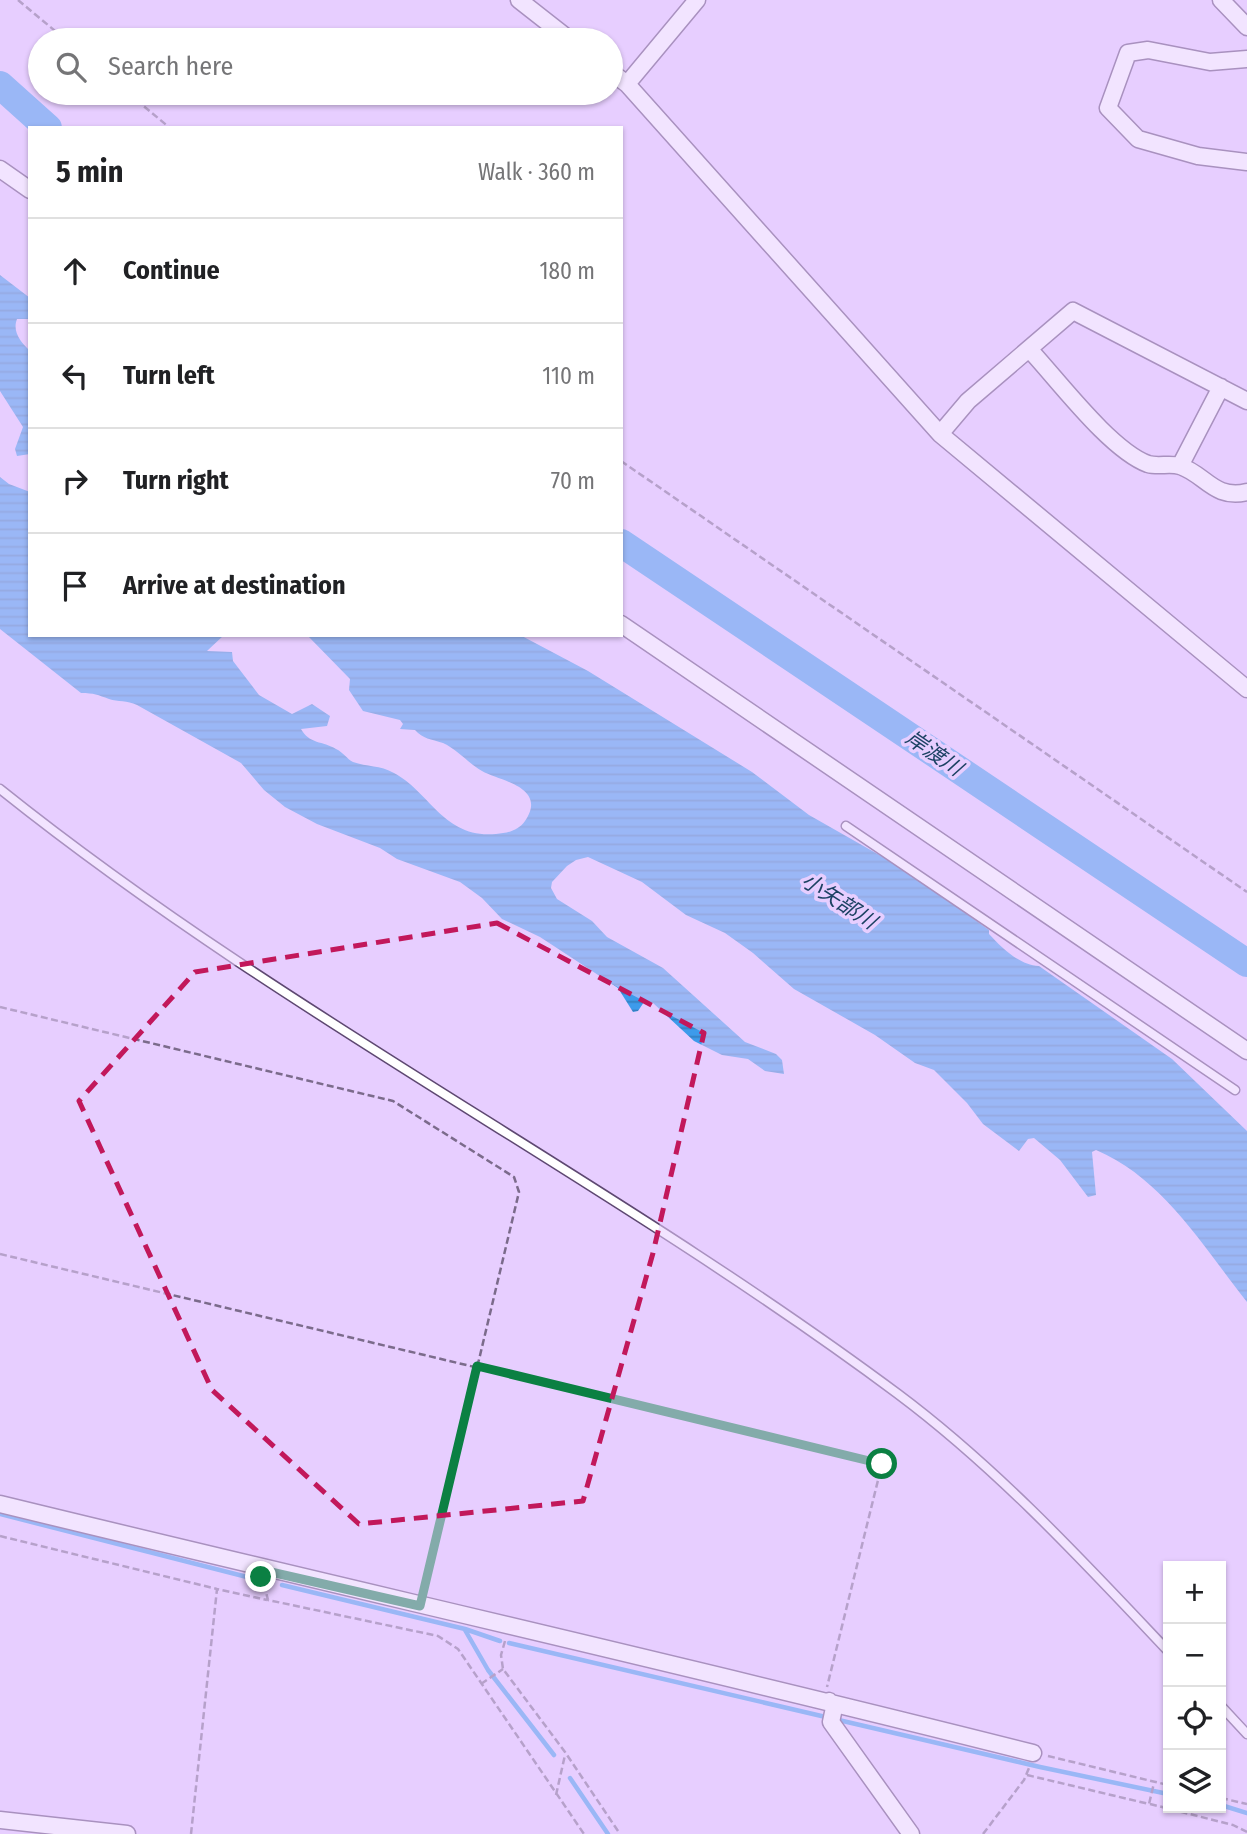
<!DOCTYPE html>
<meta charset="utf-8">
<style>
:root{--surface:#fff;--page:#f6f6f6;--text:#202124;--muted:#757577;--line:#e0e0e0}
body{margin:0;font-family:"Fira Sans Condensed","Noto Sans JP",sans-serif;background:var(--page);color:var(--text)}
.controls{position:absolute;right:21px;bottom:21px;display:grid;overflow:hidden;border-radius:0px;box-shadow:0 2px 5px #0004}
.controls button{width:63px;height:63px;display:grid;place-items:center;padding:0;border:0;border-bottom:2px solid var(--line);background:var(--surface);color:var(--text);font:35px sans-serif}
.stop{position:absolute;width:21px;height:21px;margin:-16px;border:5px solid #0b8043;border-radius:50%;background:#fff}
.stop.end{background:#0b8043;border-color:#fff;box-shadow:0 2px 7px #0008}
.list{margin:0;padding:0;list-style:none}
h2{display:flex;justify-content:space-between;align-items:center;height:91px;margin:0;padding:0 28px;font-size:30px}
h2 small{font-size:23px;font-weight:400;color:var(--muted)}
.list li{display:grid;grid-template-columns:46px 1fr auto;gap:21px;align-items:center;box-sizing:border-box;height:105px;padding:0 28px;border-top:2px solid var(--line)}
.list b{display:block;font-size:26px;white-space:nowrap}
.list em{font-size:23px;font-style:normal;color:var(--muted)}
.icon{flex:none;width:38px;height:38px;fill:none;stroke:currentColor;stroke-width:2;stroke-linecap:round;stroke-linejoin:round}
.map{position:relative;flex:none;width:1247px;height:1834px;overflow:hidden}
.search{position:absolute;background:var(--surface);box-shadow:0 2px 5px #0004;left:28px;top:28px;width:595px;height:77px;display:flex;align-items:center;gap:18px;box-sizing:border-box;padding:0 24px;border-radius:38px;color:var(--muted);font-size:26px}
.panel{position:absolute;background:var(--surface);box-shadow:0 2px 5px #0004;left:28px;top:126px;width:595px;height:511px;border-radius:0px}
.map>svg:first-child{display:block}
.water{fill:url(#water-rules)}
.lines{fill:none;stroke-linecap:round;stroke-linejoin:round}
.stream{stroke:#3d9beb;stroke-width:4.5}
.river{stroke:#3d9beb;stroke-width:28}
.lane-casing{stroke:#5e4872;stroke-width:11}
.street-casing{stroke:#5e4872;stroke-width:19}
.path{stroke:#7b6b8b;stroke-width:2.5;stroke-dasharray:7 3.5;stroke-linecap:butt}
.lane{stroke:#fff;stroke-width:8}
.street{stroke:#fff;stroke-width:16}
.route{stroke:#0b8043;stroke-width:9}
.marked{fill:none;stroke:#c2185b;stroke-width:5;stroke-dasharray:14 9;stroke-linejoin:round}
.labels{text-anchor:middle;stroke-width:7;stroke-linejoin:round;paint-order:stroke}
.water-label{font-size:21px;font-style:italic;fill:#1c4263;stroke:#e7ceff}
</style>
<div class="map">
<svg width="1247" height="1834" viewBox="0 0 1247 1834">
<defs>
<pattern id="water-rules" width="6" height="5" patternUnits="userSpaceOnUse" patternTransform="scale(1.75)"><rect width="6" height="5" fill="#3d9beb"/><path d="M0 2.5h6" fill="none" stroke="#337ebf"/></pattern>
</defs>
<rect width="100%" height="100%" fill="#e7ceff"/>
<path class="water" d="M0,275L30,298V319H17C12,332 21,342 30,351V454L17,456L15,449L23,427L0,391Z
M0,477L9,484L30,492V635H224L207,651L232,652L233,661L259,695L292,714L312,704L330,716L327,726L301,729C309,744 323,741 336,749C343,752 347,759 353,762C367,767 380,765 394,773C430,792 444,839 496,834C507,833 518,831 525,821C548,787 500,781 482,771C468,763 458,750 443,743C431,739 423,739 415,730L400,729L403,724L400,720L363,711L349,690L350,679L307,635H520L588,671L752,772L809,815L904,869L989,930V934C1002,948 1019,965 1039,966L1172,1059L1247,1131V1302C1204,1248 1163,1178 1096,1150L1092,1152L1096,1195L1088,1197L1060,1160L1034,1138L1028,1139L1019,1151L983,1124L967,1103L934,1070L915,1063L875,1035L794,989L753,953L725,933L686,915L642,882L588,857L576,860L567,866L552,882L551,888L557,899L592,921L607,937L663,968L745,1042L776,1054L782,1060L784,1074L765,1071L748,1059L722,1055L694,1041L653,1003L644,1002L638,1011L633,1012L618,988L540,937L502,919L482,898L460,882L397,859L380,848L317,824L285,807L264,790L241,763L137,705C127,700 118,702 109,699C98,695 94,693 81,693L0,629Z"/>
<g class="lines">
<path class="stream" d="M0,1514L251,1578
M282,1585L465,1629L500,1641
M465,1630L488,1670L554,1755
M509,1643L1040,1767L1168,1794
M570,1778L608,1834
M1221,1805L1247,1813"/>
<path class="river" d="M0,85L48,128
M621,543L1247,963"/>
<defs>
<path id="lane" d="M0,789C282,1015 608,1178 898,1394C997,1468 1083,1561 1168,1651
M846,826L1235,1090
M1221,1706L1247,1734"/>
<path id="street" d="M519,0L570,40
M1221,0L1247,27
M1247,59L1210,62L1148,50L1128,53L1108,108L1138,139L1198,156L1247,162
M611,72L627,84L940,434L1247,689
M627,84L697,0
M0,169L30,190
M1029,349C1058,380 1110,450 1148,464C1158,467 1170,463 1180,466C1205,474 1214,500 1247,492
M940,434L968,401L1073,311L1247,401
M1180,466L1221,387
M621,624L1247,1051
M0,1504C344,1588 690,1666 1033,1753
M829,1701L834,1708L831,1722L911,1834
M0,1820L127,1834"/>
</defs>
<use href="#lane" class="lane-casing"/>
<use href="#street" class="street-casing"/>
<path class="path" d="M18,0L66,40
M128,93L170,128
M621,461L1247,892
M0,1007L393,1101L514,1177L519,1192L424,1590
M0,1254L882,1464L827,1687
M0,1536L217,1589
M264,1584L268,1600L438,1636L458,1649L584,1834
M505,1641L501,1655L503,1669L565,1752L620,1834
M481,1684L503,1669
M1048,1756L1168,1785
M1027,1775L1149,1804L1154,1783
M556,1795L565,1755
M1221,1798L1247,1804
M1150,1804L1233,1825L1247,1832
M191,1834L217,1589L267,1600
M983,1834L1024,1780L1029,1768"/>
<use href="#lane" class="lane"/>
<use href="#street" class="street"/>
</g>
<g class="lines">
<path class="route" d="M261,1577L262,1570L420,1606L477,1366L882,1464"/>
</g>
<path d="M0 0H1247V1834H0ZM497,923L704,1033L653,1253L583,1501L359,1524L212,1390L79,1101L195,972Z" fill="#e7ceff" fill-opacity=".55" fill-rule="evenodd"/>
<path class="marked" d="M497,923L704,1033L653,1253L583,1501L359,1524L212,1390L79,1101L195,972Z"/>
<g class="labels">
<g class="water-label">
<text transform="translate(934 753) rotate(34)" y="7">岸渡川</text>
<text transform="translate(839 901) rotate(33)" y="7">小矢部川</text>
</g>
</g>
</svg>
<div class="controls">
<button>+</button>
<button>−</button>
<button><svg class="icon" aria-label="locate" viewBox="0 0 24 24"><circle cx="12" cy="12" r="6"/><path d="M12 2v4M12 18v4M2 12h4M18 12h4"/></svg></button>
<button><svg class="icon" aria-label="layers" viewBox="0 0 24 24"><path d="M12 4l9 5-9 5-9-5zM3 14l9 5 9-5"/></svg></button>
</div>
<div class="stop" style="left:882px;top:1464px"></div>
<div class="stop end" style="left:261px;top:1577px"></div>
<div class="search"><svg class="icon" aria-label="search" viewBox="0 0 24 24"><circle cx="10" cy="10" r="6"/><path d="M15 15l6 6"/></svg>Search here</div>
<section class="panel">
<h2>5 min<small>Walk · 360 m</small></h2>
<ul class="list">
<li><svg class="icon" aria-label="ahead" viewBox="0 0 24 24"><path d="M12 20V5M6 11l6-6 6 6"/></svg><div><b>Continue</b></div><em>180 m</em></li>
<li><svg class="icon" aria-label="left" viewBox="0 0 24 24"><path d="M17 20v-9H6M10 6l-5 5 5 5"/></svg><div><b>Turn left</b></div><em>110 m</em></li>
<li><svg class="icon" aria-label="right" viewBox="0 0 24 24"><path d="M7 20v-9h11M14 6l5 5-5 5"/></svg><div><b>Turn right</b></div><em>70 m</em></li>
<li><svg class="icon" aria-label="arrive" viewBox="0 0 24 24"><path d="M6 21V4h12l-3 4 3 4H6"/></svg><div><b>Arrive at destination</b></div></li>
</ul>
</section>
</div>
